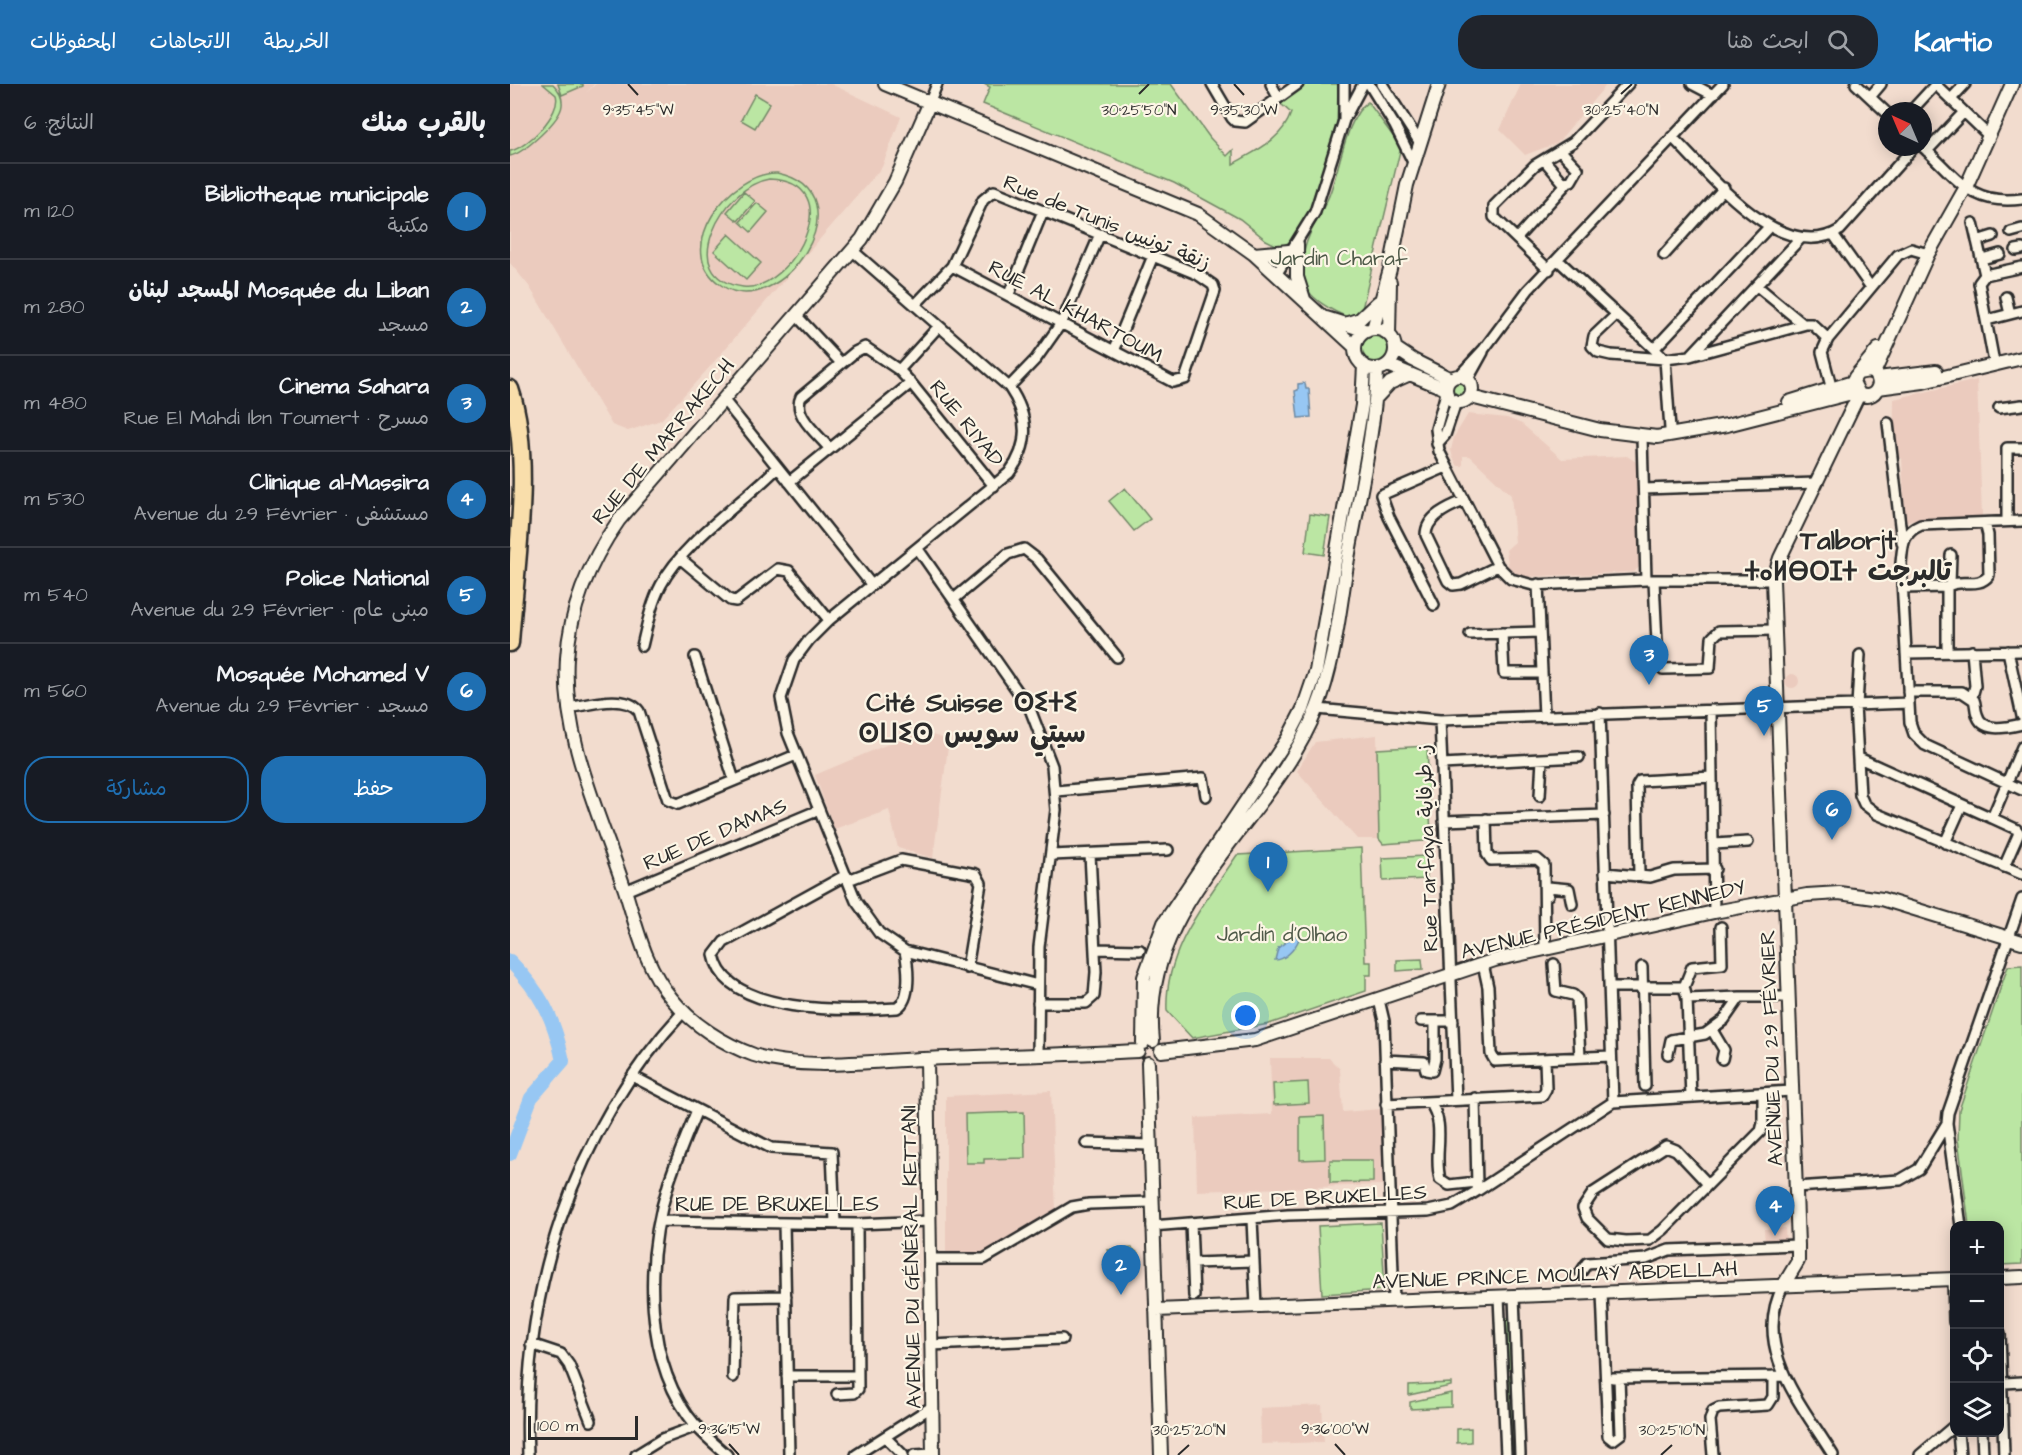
<!DOCTYPE html>
<html lang="ar">
<meta charset="utf-8">
<style>
:root{--surface:#171b24;--page:#20242c;--text:#f1f3f6;--muted:#9ea1a6;--line:#363941;--accent:#1f6fb2}
body{margin:0;font-family:"Architects Daughter","Playpen Sans Arabic","Noto Sans Tifinagh",sans-serif;background:var(--page);color:var(--text);direction:rtl}
.controls{position:absolute;right:18px;bottom:18px;display:grid;overflow:hidden;border-radius:12px;box-shadow:0 3px 15px #0003}
.controls button{width:54px;height:54px;display:grid;place-items:center;padding:0;border:0;border-bottom:2px solid var(--line);background:var(--surface);color:var(--text);font:30px sans-serif}
.compass{position:absolute;left:1368px;top:18px;width:54px;height:54px;border-radius:50%;background:var(--surface);box-shadow:0 3px 15px #0003;rotate:316deg}
.scale{position:absolute;left:18px;bottom:15px;width:110px;box-sizing:border-box;padding-left:6px;border:3px solid #2b2b2b;border-top:0;font-size:16px;line-height:21px;white-space:nowrap;color:#2b2b2b;-webkit-text-stroke:4px #fcf5e5;paint-order:stroke}
.you{position:absolute;left:736px;top:932px;width:21px;height:21px;margin:-15px;border:4px solid #fff;border-radius:50%;background:#1a73e8;box-shadow:0 0 0 9px #1a73e833}
.badge{display:grid;place-items:center;width:39px;height:39px;border-radius:50%;background:var(--accent);color:#fff;font-size:20px;font-weight:700}
.pin{position:absolute;translate:-50% -50px;filter:drop-shadow(0 2px 3px #0008)}
.pin::after{content:'';position:absolute;top:32px;width:21px;height:18px;background:inherit;clip-path:polygon(0 0,100% 0,50% 100%)}
.list{margin:0;padding:0;list-style:none}
h2{display:flex;justify-content:space-between;align-items:center;height:78px;margin:0;padding:0 24px;font-size:26px}
h2 small{font-size:20px;font-weight:400;color:var(--muted)}
.list li{display:grid;grid-template-columns:39px 1fr auto;gap:18px;align-items:center;box-sizing:border-box;height:96px;padding:0 24px;border-top:2px solid var(--line)}
.list b{display:block;font-size:22px;white-space:nowrap}
.list p{margin:0;font-size:20px;white-space:nowrap;color:var(--muted)}
.list em{font-size:20px;font-style:normal;color:var(--muted)}
.actions{display:flex;gap:12px;padding:18px 24px}
.actions a{flex:1;padding:14px 0;border:2px solid var(--accent);border-radius:24px;text-align:center;font-size:21px;color:var(--accent)}
.actions .main{background:var(--accent);color:#fff}
.icon{flex:none;width:33px;height:33px;fill:none;stroke:currentColor;stroke-width:2;stroke-linecap:round;stroke-linejoin:round}
.map{position:relative;flex:none;width:1512px;height:1371px;overflow:hidden;direction:ltr}
header{display:flex;align-items:center;gap:36px;box-sizing:border-box;height:84px;padding:0 30px;background:var(--accent);color:#fff}
header strong{font-size:28px}
nav{display:flex;gap:33px;margin-inline-start:auto;font-size:21px}
.search{width:420px;height:54px;background:var(--page);display:flex;align-items:center;gap:15px;box-sizing:border-box;padding:0 21px;border-radius:24px;color:var(--muted);font-size:22px}
main{display:flex}
aside{flex:1;background:var(--surface)}
.map>svg:first-child{display:block}
.built{fill:#ebcbbe}
.green{fill:#bbe6a3;stroke:#738867;stroke-width:1.5;fill-rule:evenodd}
.water{fill:#97c7f3;stroke:#6c89a3;stroke-width:1.5}
.lines{fill:none;stroke-linecap:round;stroke-linejoin:round}
.river{stroke:#97c7f3;stroke-width:14}
.street-tunnel{stroke:#cab9ad;stroke-width:9;stroke-dasharray:9 4.5;stroke-linecap:butt}
.street-casing{stroke:#2b2b2b;stroke-width:14}
.secondary-casing{stroke:#2b2b2b;stroke-width:16}
.highway-casing{stroke:#2b2b2b;stroke-width:21}
.street{stroke:#fcf5e5;stroke-width:9}
.secondary{stroke:#fcf5e5;stroke-width:12}
.highway{stroke:#f9deab;stroke-width:16}
.ticks{fill:none;stroke:#2b2b2b;stroke-width:2}
.labels{text-anchor:middle;stroke-width:4.5;stroke-linejoin:round;paint-order:stroke}
.street-label{font-size:21px;fill:#2b2b2b;stroke:#fcf5e5}
.park-label{font-size:21px;fill:#4f5a49;stroke:#fcf5e5}
.district-label{font-size:27px;font-weight:bold;fill:#2b2b2b;stroke:#fcf5e5}
.ticks-label{font-size:15px;text-anchor:middle;fill:#2b2b2b;stroke:#fcf5e5;stroke-width:4.5;stroke-linejoin:round;paint-order:stroke}
</style>
<header>
<strong>Kartio</strong>
<div class="search"><svg class="icon" aria-label="search" viewBox="0 0 24 24"><circle cx="10" cy="10" r="6"/><path d="M15 15l6 6"/></svg>ابحث هنا</div>
<nav><a>الخريطة</a><a>الاتجاهات</a><a>المحفوظات</a></nav>
</header>
<main>
<div class="map">
<svg width="1512" height="1371" viewBox="0 0 1512 1371">
<rect width="100%" height="100%" fill="#f2dcce"/>
<filter id="ink" filterUnits="userSpaceOnUse"><feTurbulence type="fractalNoise" baseFrequency=".0167" numOctaves="2"/><feDisplacementMap in="SourceGraphic" scale="12" xChannelSelector="R" yChannelSelector="G"/><feConvolveMatrix kernelMatrix="1 2 1 2 8 2 1 2 1" color-interpolation-filters="sRGB"/></filter>
<g filter="url(#ink)">
<path class="built" d="M0,0H84L77,8L86,0H321L391,33L372,83L197,286L151,336L118,347L102,341L19,202L0,179Z
M1011,0H1097L1047,59L1015,71L990,46Z
M1467,296L1472,432L1395,437L1392,374L1383,373L1384,315Z
M958,330L997,334L1012,340L1052,375L1117,372L1126,378L1129,483L1124,488L1011,493L999,486L996,466L1005,458L1001,411L960,372H953V382H948L943,374L941,366L944,353Z
M1275 597a7 7 0 1 1 14 0a7 7 0 1 1-14 0Z
M409,647L439,656L423,774L388,764L379,726L324,745L305,691Z
M867,651L869,755H847L787,687L805,658Z
M760,974H819L830,985L833,1028L871,1025L872,1101L687,1107L685,1034L762,1030Z
M541,1007L546,1127L469,1173L436,1172V1012Z
M1275,1144L1276,1159L1255,1160L1254,1145Z
M812,1321L814,1358L751,1360L750,1324Z"/>
<path class="green" d="M33,0H43C49,6 53,12 52,21C51,36 14,69 0,72V67C17,64 52,29 46,11Z
M48,0H73V2L52,11Z
M474,0H661L700,54L717,72L723,66V80C747,66 772,56 781,29L771,20L795,0H828L827,46L797,134L786,155L770,163L756,156L730,135L664,99L473,20L480,3Z
M245,10L260,19L245,44L231,36Z
M858,18L891,63L851,229L841,234C825,229 795,213 793,195C792,186 792,173 795,164C799,146 811,130 818,114C829,90 836,31 858,18Z
M267,89C360,108 270,242 211,201C160,166 220,88 267,89ZM259,95C342,97 282,209 233,203C163,194 213,102 259,95Z
M234,108L245,117L228,137L217,128Z
M247,119L258,128L241,148L230,138Z
M219,150L251,179L236,196L204,167Z
M850 265a16 16 0 1 1 32 0a16 16 0 1 1-32 0Z
M941 305a10 10 0 1 1 20 0a10 10 0 1 1-20 0Z
M615,404L640,435L624,447L599,417Z
M800,430L820,433L814,471L795,468Z
M917,662L921,752L914,757L873,760L869,755L867,665Z
M851,764L855,878H861V891H856V907L759,940L682,954L657,927C654,866 695,819 727,771Z
M916,772L917,795L873,797L872,774Z
M912,875L913,885L887,887V876Z
M1512,881V1180L1490,1181V1142L1459,1141L1448,1055L1449,1026L1498,882Z
M798,998L799,1019L764,1021L763,1000Z
M514,1028L515,1074L474,1075V1079H456L455,1030Z
M814,1032L815,1075L790,1076V1033Z
M820,1076H863V1098L820,1099Z
M871,1139L875,1206L812,1210L808,1142Z
M622,1164L628,1169L601,1171L598,1166Z
M996,1234H1000L1002,1285H998Z
M998,1291H1002L1005,1368L1003,1369Z
M941,1299V1302L899,1311V1301Z
M941,1309V1323L900,1325V1318Z
M961,1344V1358L947,1359V1345Z"/>
<path class="water" d="M795,299L796,305H799L801,333L788,334L785,307L788,306V300Z
M785,851L789,855C785,865 775,876 765,876L768,864Z"/>
<g class="lines">
<path class="river" d="M0,877C31,909 44,933 53,977L21,1014L0,1070"/>
<path class="street-tunnel" d="M1071,1200V1188"/>
<defs>
<path id="street" d="M702,0L722,34L725,37L735,38L788,0
M761,0L768,13
M859,0L885,42L903,78
M872,0L910,59
M1182,0L1203,11
M1346,0L1377,29
M1425,0L1478,51
M1360,13L1371,0
M1441,15L1455,0
M420,18L427,0
M1401,27L1425,1
M834,36V0
M1162,53C1200,90 1270,182 1330,146L1404,63
M1413,63C1448,95 1461,122 1512,115
M1417,67L1454,28
M1035,77L1053,98L1061,97L1068,85L1051,67
M1463,139L1475,191
M1501,148L1512,145
M1323,150L1360,202
M1007,154L1057,99
M1467,157L1483,152
M1506,166L1512,165
M343,167L499,303C519,332 520,361 499,389L319,536L299,556L284,576L271,614L278,649L346,817L369,849L395,867L528,901
M1154,171L1214,104
M1472,175L1490,170
M1048,176L1155,275L1160,345
M1039,186L984,133V122L1025,81L1063,58L1118,0
M766,191L805,128L834,36L853,0
M1247,202L1293,240
M499,210L533,127
M1496,213L1500,230
M405,221L442,182L473,116L484,107L687,190L703,201L705,207L675,295L663,298L442,182
M286,231L331,279
M1106,231L1084,252L1082,262L1088,268L1101,271L1155,275L1180,272L1296,240H1302L1318,255
M1477,236L1512,227
M1144,265L1259,143
M604,267L643,172
M1182,270L1291,154
M1483,273L1469,199L1475,191L1512,183
M949,292L974,265L1018,206L1213,0
M958,295L973,268
M401,299L484,402
M499,303L526,275L552,238L590,150
M1322,306L1312,268L1318,255L1388,171L1401,165L1418,170
M936,309L926,345L929,367L988,482L1001,495L1023,501L1136,496H1263
M213,315L361,500
M1489,324L1512,321
M1378,339L1392,458
M1132,353L1136,496
M927,360L935,351L946,318
M319,364C309,351 282,331 291,313L345,268L355,263L389,286
M279,398L401,299L389,286L429,242
M1134,405L1306,399
M954,417C938,423 916,433 916,451L938,497L943,501L951,500L988,482
M1497,437V364H1512
M1512,437L1411,441C1392,449 1393,461 1391,479L1400,638L1404,650L1415,661L1512,706
M408,465L520,625L542,682L546,726L529,863L528,971
M171,475L220,516L226,517L268,485L279,487L319,536
M1144,497L1148,579L1153,585L1200,584L1202,554L1209,547L1265,546
M1028,500L1034,632
M1440,500L1441,471
M1393,504L1437,503
M444,515L498,470L514,465L527,475L607,573
M924,521L879,433L871,411L936,383
M992,549L994,589H1032
M960,550L1030,548
M132,562C137,541 141,520 151,501C174,457 233,419 267,384
M1498,567L1512,632
M1437,568V503C1450,493 1468,506 1479,491L1478,451L1475,439
M1396,569L1512,567
M185,573L224,696
M1398,608H1452L1464,616C1466,621 1465,625 1467,630C1472,650 1498,643 1512,640
M1462,613L1465,602L1462,567
M1345,621L1350,711L1354,720L1367,730L1512,790
M1347,621L1350,571
M58,624C78,621 115,609 129,627L158,716L168,720L286,671
M807,625L930,636L1399,619
M1201,626L1204,828
M1090,629L1103,1018
M930,636L946,1016
M1349,674L1482,734L1512,663
M932,680L1069,673
M546,707L693,694L696,712
M1030,712L1032,675
M1482,734L1506,745L1509,749L1494,783
M976,735L977,770L981,776L1027,775L1034,781L1035,866
M934,737L1094,731
M1435,759L1452,721
M1204,760L1238,758
M541,771L658,766
M1095,789L1140,793L1164,786L1205,785
M336,791L214,858L204,871C215,932 341,927 387,924C402,915 398,882 395,867
M1129,791L1127,702L1130,697L1202,693
M338,796L391,776L466,790L471,799L457,884
M115,807L309,726
M1038,811V803L1059,805L1062,820
M585,865L630,866
M973,880L978,903L981,970L985,977L1101,972
M1044,880L1046,907L1063,911L1067,915L1070,973
M1132,883L1135,1002
M1099,903H1174L1177,915L1181,1013
M1174,903L1182,883L1212,880L1211,843
M1177,915L1230,913
M869,916L874,937L884,1217
M528,919H576L584,912L586,888L580,770
M911,937H943
M1202,946L1214,966L1212,975
M1158,970L1161,956L1195,950L1214,936L1230,913H1277
M875,976L914,978L916,986L922,987L925,975V937
M122,992L261,1064L322,1068L325,1139
M965,1014L967,1102
M920,1019C937,1041 923,1070 930,1095L939,1101L967,1098
M876,1020L1032,1012L1036,1005L1035,975
M187,1026C177,1050 167,1074 159,1098C135,1174 132,1279 187,1343C196,1353 207,1362 217,1371
M576,1059L639,1061
M1198,1100L1166,1066L1156,1062L1083,1109L1073,1124L1077,1134L1098,1155L1116,1157L1140,1156L1153,1146L1251,1047L1253,1039V1009
M1286,1103L1390,1096L1409,1085L1437,1039
M742,1135L746,1222
M150,1137L347,1140L420,1137
M274,1139L279,1371
M681,1139L684,1212
M642,1142L778,1131L918,1127L942,1122L967,1107L1103,1018L1282,1007
M1451,1142L1437,1039L1438,1029L1512,815
M421,1175H474L562,1123L579,1120L641,1118
M683,1179L744,1177
M1071,1188L1077,1179L1136,1175L1159,1166L1288,1161
M1443,1195L1444,1238
M1273,1202C1241,1264 1292,1320 1323,1371
M1092,1209L1098,1352L1103,1356L1111,1350L1109,1294
M1004,1212L1010,1371
M989,1213L996,1371
M1490,1249L1494,1371
M21,1260L51,1270L59,1281L81,1337
M421,1261L552,1255
M277,1292H348
M223,1293L225,1213L276,1212
M1103,1294L1275,1292
M1490,1303L1495,1299L1512,1298
M327,1310L344,1309L348,1305L347,1140
M1448,1348L1450,1371
M1472,1348L1473,1371
M379,1357L393,1371
M18,1371C11,1208 62,1048 174,927
M126,1371L152,1355L187,1342
M346,1371L423,1322
M404,1371L423,1370
M1203,1371L1200,1336L1203,1327L1209,1324L1258,1321L1263,1313V1292
M1410,1371L1444,1342"/>
<path id="secondary" d="M375,0L688,130L744,170L845,263
M420,18L385,98L352,155L109,436C80,477 60,523 57,574C52,655 90,731 115,806C127,844 135,883 162,915C182,940 213,960 244,971C293,987 361,977 413,975C485,972 556,971 628,967
M787,160V193L794,215
M744,170L779,167
M816,234L857,247
M838,239L850,235L868,218
M863,245L880,185L897,101L929,0
M845 265a20 20 0 1 1 40 0a20 20 0 1 1-40 0Z
M879,251L880,198
M885,264L903,276L941,295
M878,281L936,305
M1348,289L1359,287L1367,291L1369,299C1367,310 1359,315 1349,310L1343,298L1345,293L1368,265
M1364,289L1418,170L1456,103L1502,0
M936 305a13 13 0 1 1 26 0a13 13 0 1 1-26 0Z
M1368,294L1426,287
M1368,304L1413,298L1512,274
M961,313L1090,346L1147,353L1217,341L1346,308
M865,315L880,299L900,290
M1279,318L1343,298
M643,957C628,819 761,741 807,624C826,576 830,519 839,469C849,413 866,341 867,285
M633,959L634,893L654,839L778,654L793,625L806,587L852,321L854,281
M651,967L745,956L985,876L1204,828L1297,811L1329,809L1372,815L1512,858
M417,975L423,1371
M638,979L651,1371
M1490,1194L1512,1193
M1273,1202L1288,1177V1161L1263,496L1270,474L1349,310
M646,1226L1444,1195"/>
<path id="highway" d="M0,305C24,376 5,483 0,559"/>
</defs>
<use href="#street" class="street-casing"/>
<use href="#secondary" class="secondary-casing"/>
<use href="#highway" class="highway-casing"/>
<use href="#street" class="street"/>
<use href="#secondary" class="secondary"/>
<use href="#highway" class="highway"/>
</g>
</g>
<path class="ticks" d="M118,0L128,11M724,0L734,11M629,10L639,0M1111,10L1122,0M219,1360L229,1371M825,1360L835,1371M668,1371L679,1361M1151,1371L1162,1361"/>
<g class="labels">
<g class="street-label">
<text transform="translate(597 138) rotate(22)" y="7">Rue de Tunis زنقة تونس</text>
<text transform="translate(566 227) rotate(28)" y="7">RUE AL KHARTOUM</text>
<text transform="translate(457 339) rotate(51)" y="7">RUE RIYAD</text>
<text transform="translate(153 357) rotate(-50)" y="7">RUE DE MARRAKECH</text>
<text transform="translate(205 750) rotate(-23)" y="7">RUE DE DAMAS</text>
<text transform="translate(917 764) rotate(-92)" y="7">Rue Tarfaya ز. طرفاية</text>
<text transform="translate(1093 835) rotate(-13)" y="7">AVENUE PRÉSIDENT KENNEDY</text>
<text transform="translate(1261 964) rotate(-92)" y="7">AVENUE DU 29 FÉVRIER</text>
<text transform="translate(815 1113) rotate(-3)" y="7">RUE DE BRUXELLES</text>
<text x="267" y="1127">RUE DE BRUXELLES</text>
<text transform="translate(401 1173) rotate(-91)" y="7">AVENUE DU GÉNÉRAL KETTANI</text>
<text transform="translate(1045 1191) rotate(-2)" y="7">AVENUE PRINCE MOULAY ABDELLAH</text>
</g>
<g class="park-label">
<text x="829" y="181">Jardin Charaf</text>
<text x="772" y="857">Jardin d'Olhao</text>
</g>
<g class="district-label">
<text x="1338" y="465">Talborjt<tspan x="1338" dy="31">ⵜⴰⵍⴱⵔⵊⵜ تالبرجت</tspan></text>
<text x="462" y="627">Cité Suisse ⵙⵉⵜⵉ<tspan x="462" dy="31">ⵙⵡⵉⵙ سيتي سويس</tspan></text>
</g>
</g>
<g class="ticks-label">
<text x="629" y="31">30°25'50"N</text>
<text x="1111" y="31">30°25'40"N</text>
<text x="128" y="31">9°35'45"W</text>
<text x="734" y="31">9°35'30"W</text>
<text x="219" y="1350">9°36'15"W</text>
<text x="825" y="1350">9°36'00"W</text>
<text x="679" y="1351">30°25'20"N</text>
<text x="1162" y="1351">30°25'10"N</text>
</g>
</svg>
<div class="controls">
<button>+</button>
<button>−</button>
<button><svg class="icon" aria-label="locate" viewBox="0 0 24 24"><circle cx="12" cy="12" r="6"/><path d="M12 2v4M12 18v4M2 12h4M18 12h4"/></svg></button>
<button><svg class="icon" aria-label="layers" viewBox="0 0 24 24"><path d="M12 4l9 5-9 5-9-5zM3 14l9 5 9-5"/></svg></button>
</div>
<svg class="compass" viewBox="-18 -18 36 36"><path d="M0-13l5 13h-10z" fill="#e53935"/><path d="M0 13l5-13h-10z" fill="#9ea1a6"/></svg>
<div class="scale">100 m</div>
<div class="you"></div>
<div class="pin badge" style="left:758px;top:808px">1</div>
<div class="pin badge" style="left:611px;top:1211px">2</div>
<div class="pin badge" style="left:1139px;top:601px">3</div>
<div class="pin badge" style="left:1265px;top:1152px">4</div>
<div class="pin badge" style="left:1254px;top:652px">5</div>
<div class="pin badge" style="left:1322px;top:756px">6</div>
</div>
<aside>
<h2>بالقرب منك<small>النتائج: 6</small></h2>
<ul class="list">
<li><span class="badge">1</span><div><b>Bibliotheque municipale</b><p>مكتبة</p></div><em>120 m</em></li>
<li><span class="badge">2</span><div><b>Mosquée du Liban المسجد لبنان</b><p>مسجد</p></div><em>280 m</em></li>
<li><span class="badge">3</span><div><b>Cinema Sahara</b><p>مسرح · Rue El Mahdi Ibn Toumert</p></div><em>480 m</em></li>
<li><span class="badge">4</span><div><b>Clinique al-Massira</b><p>مستشفى · Avenue du 29 Février</p></div><em>530 m</em></li>
<li><span class="badge">5</span><div><b>Police National</b><p>مبنى عام · Avenue du 29 Février</p></div><em>540 m</em></li>
<li><span class="badge">6</span><div><b>Mosquée Mohamed V</b><p>مسجد · Avenue du 29 Février</p></div><em>560 m</em></li>
</ul>
<div class="actions"><a class="main">حفظ</a><a>مشاركة</a></div>
</aside>
</main>
